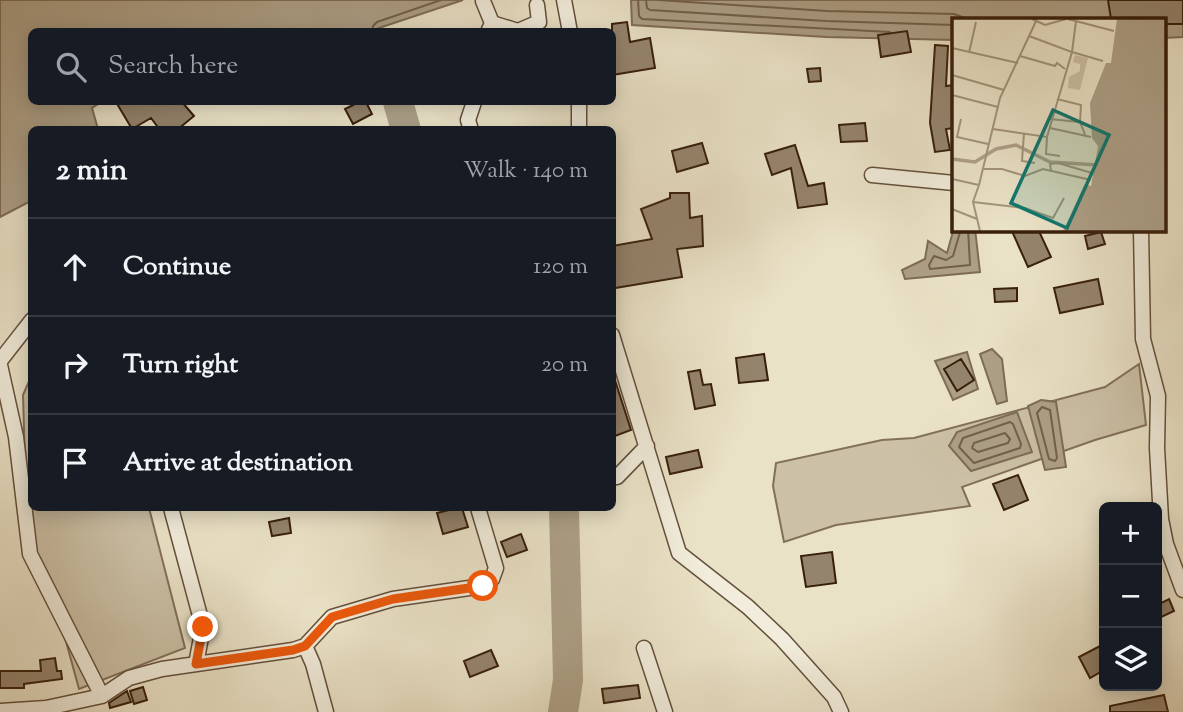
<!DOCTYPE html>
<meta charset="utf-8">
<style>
:root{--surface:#171b24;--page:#242831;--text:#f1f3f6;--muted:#9ea1a6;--line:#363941}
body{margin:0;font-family:"Sorts Mill Goudy",serif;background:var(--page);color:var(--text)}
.controls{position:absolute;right:21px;bottom:21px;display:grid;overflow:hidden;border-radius:10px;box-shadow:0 4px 18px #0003}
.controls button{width:63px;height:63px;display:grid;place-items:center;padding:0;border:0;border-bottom:2px solid var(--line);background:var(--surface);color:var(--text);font:35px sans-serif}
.stop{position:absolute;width:21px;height:21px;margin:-16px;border:5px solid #ea580c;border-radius:50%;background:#fff}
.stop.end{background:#ea580c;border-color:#fff;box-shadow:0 2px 7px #0008}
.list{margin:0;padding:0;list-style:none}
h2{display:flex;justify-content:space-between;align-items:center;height:91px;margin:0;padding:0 28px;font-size:30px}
h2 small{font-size:23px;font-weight:400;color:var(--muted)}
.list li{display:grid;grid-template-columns:46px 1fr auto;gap:21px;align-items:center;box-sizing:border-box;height:98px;padding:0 28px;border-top:2px solid var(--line)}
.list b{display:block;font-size:26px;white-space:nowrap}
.list em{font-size:23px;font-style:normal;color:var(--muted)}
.icon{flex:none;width:38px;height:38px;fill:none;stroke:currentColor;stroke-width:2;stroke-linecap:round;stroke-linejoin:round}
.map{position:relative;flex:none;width:1183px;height:712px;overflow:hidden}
.search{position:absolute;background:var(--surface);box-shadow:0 4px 18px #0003;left:28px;top:28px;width:588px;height:77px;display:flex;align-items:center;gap:18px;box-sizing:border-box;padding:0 24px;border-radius:10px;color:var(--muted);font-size:26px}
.panel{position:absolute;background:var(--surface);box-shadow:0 4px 18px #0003;left:28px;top:126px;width:588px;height:385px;border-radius:10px}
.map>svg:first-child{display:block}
.green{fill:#ccc1a7;stroke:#82705a;stroke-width:2}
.water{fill:#ada087;stroke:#7e6c56;stroke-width:2}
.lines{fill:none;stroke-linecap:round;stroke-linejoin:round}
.shore{stroke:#72604a;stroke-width:2}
.river{stroke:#ada087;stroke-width:30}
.building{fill:#95846d;stroke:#381f0c;stroke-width:2}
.minor-casing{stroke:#64503b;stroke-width:17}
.minor{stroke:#f1ecdb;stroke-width:14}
.route{stroke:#ea580c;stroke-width:9}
.inset-river{fill:none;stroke:#ada087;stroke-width:3.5}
.inset-road{fill:none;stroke:#a3947c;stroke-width:2}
.view{fill:#0f766e;fill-opacity:0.15;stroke:#0f766e;stroke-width:3.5}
.inset-edge{fill:none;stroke:#381f0c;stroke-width:3.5}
</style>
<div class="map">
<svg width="1183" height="712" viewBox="0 0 1183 712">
<rect width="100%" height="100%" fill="#eae2c7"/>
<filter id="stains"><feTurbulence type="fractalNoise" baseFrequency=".00286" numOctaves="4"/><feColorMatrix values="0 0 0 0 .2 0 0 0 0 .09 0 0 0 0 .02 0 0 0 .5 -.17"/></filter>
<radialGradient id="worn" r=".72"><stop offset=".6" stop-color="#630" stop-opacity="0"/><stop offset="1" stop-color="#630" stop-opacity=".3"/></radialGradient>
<path class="green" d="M1139,364L1146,425L1095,440L962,487L970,506L836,525L784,542L773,486L776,463L882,440L914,438L1105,387Z
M31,377L32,508H149L185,648L79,689L56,605L27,530L23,395Z"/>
<path class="water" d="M0,0H463L370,31L32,32V102H101L92,108L98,129L32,130L31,201L0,217Z
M631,0H1183V37L1164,38V19H954V40L826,37L632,25Z
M954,228L975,229L980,272L905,279L902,270L925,259L928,241L947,253Z
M992,349L1002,359L1007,401L997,404L980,354Z
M967,352L978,389L953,400L935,361Z
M1041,400L1056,402L1066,467L1045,470L1028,406Z
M1017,412L1032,452L971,471L949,446L957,432Z"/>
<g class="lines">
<path class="shore" d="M638,0L639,16L642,19L890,32
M646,0L647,8L650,10L826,21L954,25
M658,0L827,11L954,14L968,19
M372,32L373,26L377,22L441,0
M961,229L953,256L946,260L934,256L929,265L930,269L970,265L968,229
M1042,407L1050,410L1057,458L1055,461L1049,459L1037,413Z
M1010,422L1013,424L1021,444L1020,448L974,463L959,447L963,438Z
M1005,433L1010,439L1008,443L978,452L972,448L974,443Z"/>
<path class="river" d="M398,102L406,130
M563,712L568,680L564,508"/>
</g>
<path class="building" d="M1108,0H1183V24H1164V19H1111Z
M627,22L630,42L650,38L655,68L612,75V24Z
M907,31L911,52L881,57L878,35Z
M935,45L948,46L946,86L954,85V128L946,129L950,150L935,152L930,123Z
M820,68L821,81L809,82L807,69Z
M116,102H182L194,116L177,130H160L151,118L132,129Z
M359,102H366L372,114L353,124L345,109Z
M865,123L867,141L841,142L839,125Z
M702,143L708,163L677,172L672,151Z
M795,145L808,186L824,183L827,204L798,208L791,168L772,175L765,154Z
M670,193H689L690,218L702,216L703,246L677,249L682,277L615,288L612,246L652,239L641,209L670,198Z
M1011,229H1038L1051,257L1028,267Z
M1101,232L1105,244L1088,249L1085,236Z
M1098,279L1103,304L1060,313L1054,288Z
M1017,288V301L995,302L994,289Z
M764,354L768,380L739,383L736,358Z
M961,359L974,380L957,391L944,369Z
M700,370L703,385L711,384L715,405L695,409L688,372Z
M612,371L631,430L615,436L612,428Z
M698,450L702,467L670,474L666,457Z
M1018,475L1028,500L1004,510L993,484Z
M457,508H462L468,527L443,534L437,513Z
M289,518L291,533L272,536L269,522Z
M521,534L527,550L507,557L501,542Z
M832,552L836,583L806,587L801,556Z
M1169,599L1174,611L1157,619V605Z
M1104,644V670L1090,678L1079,657Z
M491,650L498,666L470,677L464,661Z
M55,658L57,671H61L62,679L24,684V688H0V671H41L40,660Z
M638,685L640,698L604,703L602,689Z
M143,687L147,700L134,704L130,691Z
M127,691L131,702L110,708L109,703Z
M1164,695L1168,712H1110V706Z"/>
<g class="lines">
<defs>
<path id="minor" d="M564,0L570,32
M483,1L492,23L488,32
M492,23L518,31L539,22L537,5
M579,102V130
M471,130L468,120L474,102
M872,175L954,183
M1141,229L1143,339L1158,396L1157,448L1161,519L1166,544L1183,590
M612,335L679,553L748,607L782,639L834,697L841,712
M0,361L32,320
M0,365L16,437L30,554L102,696
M612,478L617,477L647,446
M171,508L203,627L196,664
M305,646L332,617L393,599L483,586L492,579L496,568L478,508
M644,648L665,712
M0,711L46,708L102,696L129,678L162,669L293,650L305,646L313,664L326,712"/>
</defs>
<use href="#minor" class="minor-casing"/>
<use href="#minor" class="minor"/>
</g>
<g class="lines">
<path class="route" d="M203,627L196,664L293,650L305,646L332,617L393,599L483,586"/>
</g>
<g transform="translate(952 18)">
<rect width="214" height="214" fill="#eae2c7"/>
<path d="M123,37L136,40L128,72L116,70L117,59L128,53V46L121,44Z" fill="#ccc1a7"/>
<path d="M165,1H213V213H111L133,166L139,168L146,128L140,120L138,85L154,45H159Z" fill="#ada087"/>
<path class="inset-river" d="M0,141L23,144L44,131L64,127L98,144L146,147"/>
<path class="inset-road" d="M80,1L93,7L114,1M116,1L162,13M124,3L120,34L151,43M0,30L66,45M17,35L24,4M68,38L103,48L105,45L113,51M0,57L52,72M0,77L46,89M105,81L129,87L128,104L134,119M9,101L5,119L36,126M98,101L127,104M98,110L139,119M41,111L95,119L120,34L77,18M72,115L70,143L83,145M95,119L94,136L108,138M30,151H50L73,158L91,151L139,162M99,152L98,146L106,145L140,155M0,161L27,167L48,80L85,1M27,167L21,184L28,213M21,184L73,190L101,200L112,180M0,191L25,201"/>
<path class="view" d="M101,92L157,117L115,210L59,185Z"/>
<rect width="214" height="214" class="inset-edge"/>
</g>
<rect width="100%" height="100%" filter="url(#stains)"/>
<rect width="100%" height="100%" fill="url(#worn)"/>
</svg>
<div class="controls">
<button>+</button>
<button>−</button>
<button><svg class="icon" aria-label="layers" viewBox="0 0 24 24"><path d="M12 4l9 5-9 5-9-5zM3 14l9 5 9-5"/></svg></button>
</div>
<div class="stop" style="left:483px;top:586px"></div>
<div class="stop end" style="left:203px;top:627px"></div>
<div class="search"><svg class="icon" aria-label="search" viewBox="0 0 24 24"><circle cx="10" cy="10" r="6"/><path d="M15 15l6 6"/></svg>Search here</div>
<section class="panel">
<h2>2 min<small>Walk · 140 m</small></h2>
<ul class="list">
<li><svg class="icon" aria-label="ahead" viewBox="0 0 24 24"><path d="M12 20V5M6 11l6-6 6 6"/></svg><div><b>Continue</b></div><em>120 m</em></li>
<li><svg class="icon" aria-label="right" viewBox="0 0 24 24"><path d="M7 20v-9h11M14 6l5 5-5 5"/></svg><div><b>Turn right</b></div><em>20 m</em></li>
<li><svg class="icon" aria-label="arrive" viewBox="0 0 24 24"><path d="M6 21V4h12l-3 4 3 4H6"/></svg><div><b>Arrive at destination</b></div></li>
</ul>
</section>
</div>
